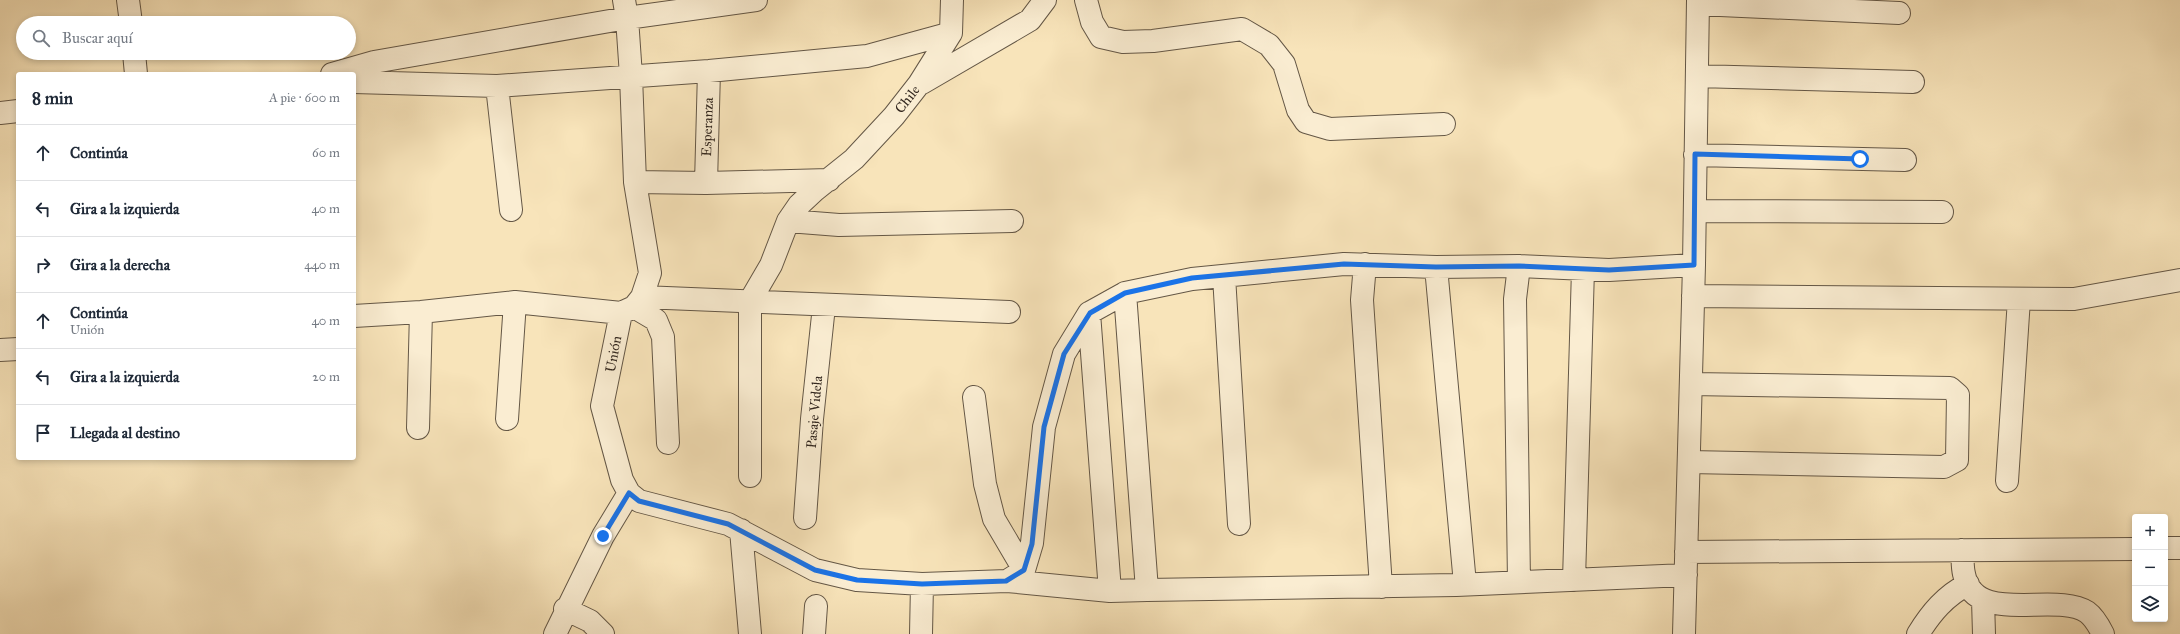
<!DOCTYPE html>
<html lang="es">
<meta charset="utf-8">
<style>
:root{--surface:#fff;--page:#f2f2f3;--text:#1f2937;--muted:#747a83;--line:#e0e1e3}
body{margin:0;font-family:"IM FELL Great Primer",serif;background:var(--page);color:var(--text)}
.controls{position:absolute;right:12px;bottom:12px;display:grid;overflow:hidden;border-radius:4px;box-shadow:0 2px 6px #0003}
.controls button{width:36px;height:36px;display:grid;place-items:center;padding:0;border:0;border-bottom:1px solid var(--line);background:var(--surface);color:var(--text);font:20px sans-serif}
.stop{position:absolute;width:12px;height:12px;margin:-9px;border:3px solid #1a73e8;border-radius:50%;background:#fff}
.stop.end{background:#1a73e8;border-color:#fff;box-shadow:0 1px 4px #0008}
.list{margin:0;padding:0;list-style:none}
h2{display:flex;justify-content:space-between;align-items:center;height:52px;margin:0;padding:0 16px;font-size:17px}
h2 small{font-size:13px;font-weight:400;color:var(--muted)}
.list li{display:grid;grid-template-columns:26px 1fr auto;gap:12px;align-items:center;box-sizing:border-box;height:56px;padding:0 16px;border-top:1px solid var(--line)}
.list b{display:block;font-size:15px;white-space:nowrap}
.list p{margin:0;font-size:13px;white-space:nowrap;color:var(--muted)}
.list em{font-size:13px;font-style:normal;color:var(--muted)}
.icon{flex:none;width:22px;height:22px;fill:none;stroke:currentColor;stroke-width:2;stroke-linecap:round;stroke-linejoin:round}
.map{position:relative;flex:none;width:2180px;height:634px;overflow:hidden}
.search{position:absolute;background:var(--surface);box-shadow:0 2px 6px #0003;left:16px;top:16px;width:340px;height:44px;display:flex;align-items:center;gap:10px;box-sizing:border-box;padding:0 14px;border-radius:22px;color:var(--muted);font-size:15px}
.panel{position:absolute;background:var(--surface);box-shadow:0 2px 6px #0003;left:16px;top:72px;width:340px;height:388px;border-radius:4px}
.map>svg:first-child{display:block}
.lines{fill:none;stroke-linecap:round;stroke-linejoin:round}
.minor-casing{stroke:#645746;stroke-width:24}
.minor{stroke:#faedd2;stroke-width:22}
.route{stroke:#1a73e8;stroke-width:5}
.labels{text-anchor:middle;stroke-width:3;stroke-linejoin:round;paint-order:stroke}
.street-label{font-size:14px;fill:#332820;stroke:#faedd2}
</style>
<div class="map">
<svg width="2180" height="634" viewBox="0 0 2180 634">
<rect width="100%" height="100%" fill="#f8e4ba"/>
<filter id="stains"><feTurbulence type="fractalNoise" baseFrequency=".005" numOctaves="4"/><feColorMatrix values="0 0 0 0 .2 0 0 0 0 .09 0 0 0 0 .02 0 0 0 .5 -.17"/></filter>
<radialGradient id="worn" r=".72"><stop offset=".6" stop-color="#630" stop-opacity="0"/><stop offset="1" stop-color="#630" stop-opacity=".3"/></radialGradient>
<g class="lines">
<defs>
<path id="minor" d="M128,0L131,23
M624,0L627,18L631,76L635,182L650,273L642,297L634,307L621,313L602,406L622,480L629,493L639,501L728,524L815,570L857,580L922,584L1007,581L1024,570L1032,543L1044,427L1064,354L1089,313L1125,293L1192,279L1344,264L1436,267L1519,266L1609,270L1694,265
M1086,0L1092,22L1101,37L1123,42L1153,41L1242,29L1269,45L1284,64L1298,110L1306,122L1330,129L1444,124
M1698,4L1899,13
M134,53L136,74
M332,74L374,62L627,18L756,0
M1697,76L1913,82
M354,82L497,86L709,71L867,56L951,33
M922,83L1030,20L1045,0
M497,86L511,210
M0,113L18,111
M1695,155L1905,160
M635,182L706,183L829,180
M706,183L709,71
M1695,211L1942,212
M788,221L839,225L1012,221
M1365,264L1362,300L1381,587
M1519,266L1515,299L1519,582
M1436,267L1465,584
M1224,276L1239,524
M1125,293L1147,590
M1693,296L2074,299L2180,280
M642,297L1009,312
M634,307L656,320L663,337L668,443
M1089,313L1110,591
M354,316L421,312L515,302L621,313
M0,350L18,349
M974,397L985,484L994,519L1024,570
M507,419L515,302
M418,428L421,312
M1689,462L1944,467L1957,460L1958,395L1950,388L1691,384
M750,476V301L771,265L788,221L799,205L814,191L854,159L894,116L919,84L951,33L952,0
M2007,481L2019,299
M805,518L812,419L824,306
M741,530L750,634
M2165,548H2180
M1962,550C1963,558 1962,566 1964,574C1974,627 2055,591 2087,612C2094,617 2099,626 2103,634
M1686,552L2135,549
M1574,580L1583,269
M1007,581L1110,591L1147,590L1456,585L1686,575
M1983,600L1984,634
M565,609L590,621L603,634
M555,634L603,536L629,493
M814,634L816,606
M921,634L922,584
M1684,634L1694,265L1698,0
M1918,634C1931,613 1945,596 1968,584"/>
</defs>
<use href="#minor" class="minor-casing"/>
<use href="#minor" class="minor"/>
</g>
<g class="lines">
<path class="route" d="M603,536L629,493L639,501L728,524L815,570L857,580L922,584L1006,581L1024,570L1032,544L1044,427L1064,354L1090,313L1125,293L1192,278L1344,264L1436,267L1519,266L1609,270L1694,265L1695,154L1860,159"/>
</g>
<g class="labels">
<g class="street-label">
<text transform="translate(907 99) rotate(-52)" y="5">Chile</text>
<text transform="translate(707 127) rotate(-88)" y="5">Esperanza</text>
<text transform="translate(613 354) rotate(-79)" y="5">Unión</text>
<text transform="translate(814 412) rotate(-85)" y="5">Pasaje Videla</text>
</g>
</g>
<rect width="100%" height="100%" filter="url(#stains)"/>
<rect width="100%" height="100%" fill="url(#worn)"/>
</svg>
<div class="controls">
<button>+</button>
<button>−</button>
<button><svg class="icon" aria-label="layers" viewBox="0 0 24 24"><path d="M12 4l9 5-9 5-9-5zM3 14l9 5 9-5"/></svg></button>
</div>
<div class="stop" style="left:1860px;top:159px"></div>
<div class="stop end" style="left:603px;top:536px"></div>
<div class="search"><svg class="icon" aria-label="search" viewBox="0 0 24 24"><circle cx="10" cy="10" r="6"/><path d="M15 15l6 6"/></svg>Buscar aquí</div>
<section class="panel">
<h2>8 min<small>A pie · 600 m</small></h2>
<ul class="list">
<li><svg class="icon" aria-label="ahead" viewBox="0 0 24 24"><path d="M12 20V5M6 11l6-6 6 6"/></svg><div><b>Continúa</b></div><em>60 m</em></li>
<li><svg class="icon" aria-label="left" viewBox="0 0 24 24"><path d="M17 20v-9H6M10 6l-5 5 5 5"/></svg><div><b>Gira a la izquierda</b></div><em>40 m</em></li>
<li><svg class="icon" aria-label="right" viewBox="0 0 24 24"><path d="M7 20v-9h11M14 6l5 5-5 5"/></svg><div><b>Gira a la derecha</b></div><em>440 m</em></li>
<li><svg class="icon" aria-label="ahead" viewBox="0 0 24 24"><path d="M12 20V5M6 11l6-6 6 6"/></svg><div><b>Continúa</b><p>Unión</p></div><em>40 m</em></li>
<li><svg class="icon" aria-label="left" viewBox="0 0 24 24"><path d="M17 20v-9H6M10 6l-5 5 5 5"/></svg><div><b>Gira a la izquierda</b></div><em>20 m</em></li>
<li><svg class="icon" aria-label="arrive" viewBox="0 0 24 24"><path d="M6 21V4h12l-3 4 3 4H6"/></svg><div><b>Llegada al destino</b></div></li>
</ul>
</section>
</div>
